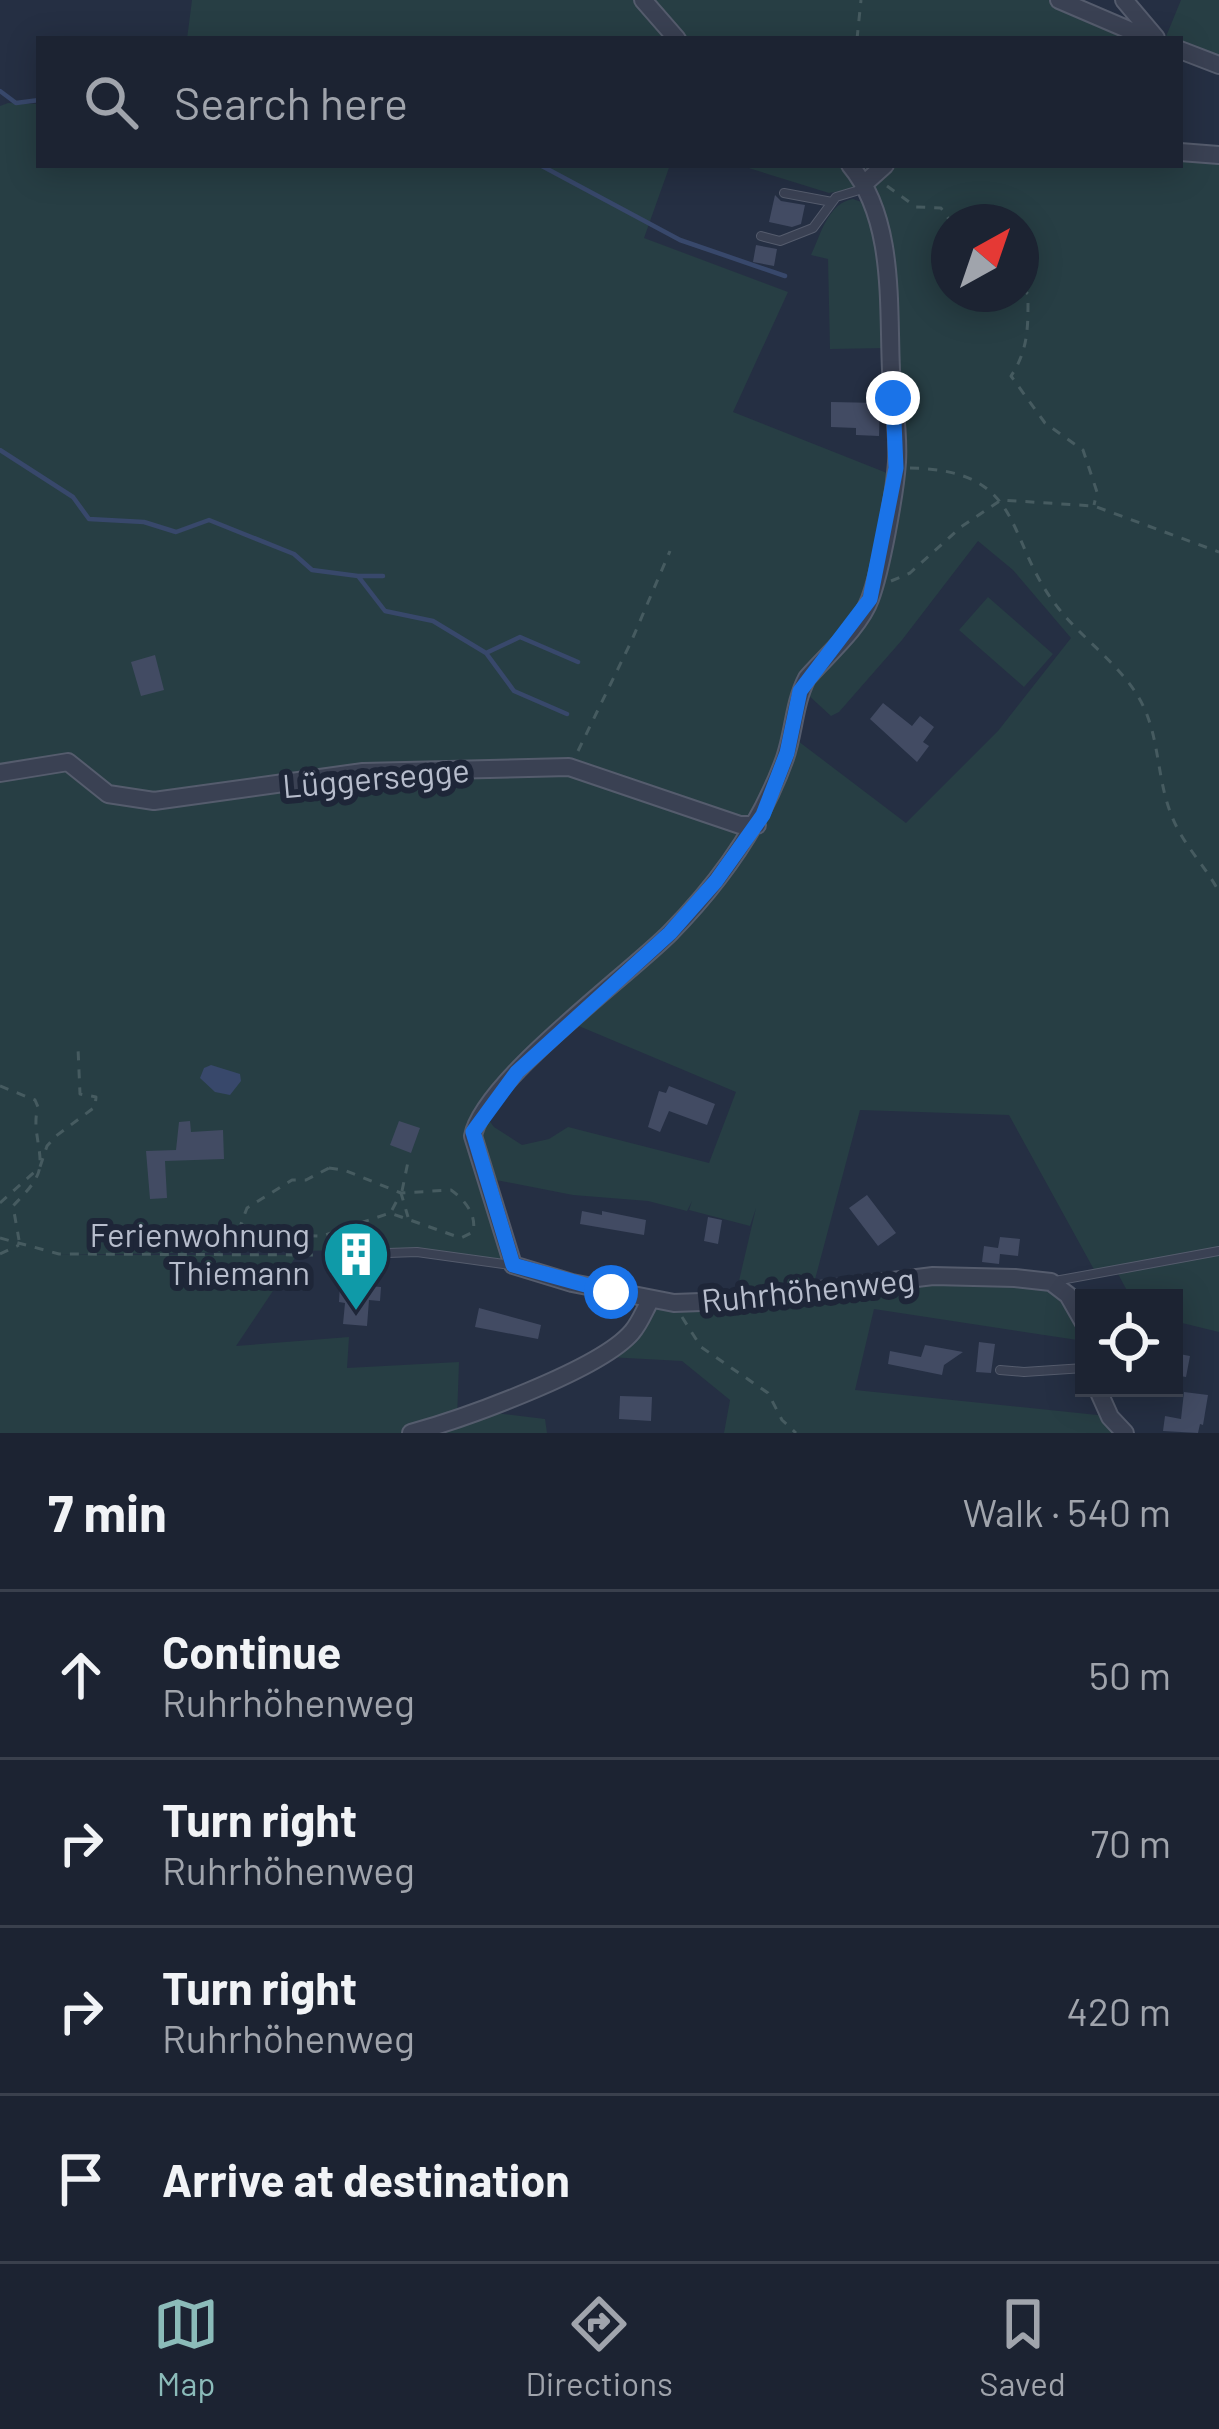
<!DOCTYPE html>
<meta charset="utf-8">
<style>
:root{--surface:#1c2332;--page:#292f3e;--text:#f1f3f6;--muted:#a0a4ac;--line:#3a404d;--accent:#8bbbb9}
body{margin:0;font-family:Barlow,sans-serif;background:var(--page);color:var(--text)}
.controls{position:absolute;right:36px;bottom:36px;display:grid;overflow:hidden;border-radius:0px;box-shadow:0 6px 30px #0003}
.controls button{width:108px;height:108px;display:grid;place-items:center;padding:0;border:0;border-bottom:3px solid var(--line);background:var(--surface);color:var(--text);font:60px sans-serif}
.compass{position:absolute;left:931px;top:204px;width:108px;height:108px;border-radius:50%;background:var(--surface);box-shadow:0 6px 30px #0003;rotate:40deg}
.stop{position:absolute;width:36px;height:36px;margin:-27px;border:9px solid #1a73e8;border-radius:50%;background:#fff}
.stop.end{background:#1a73e8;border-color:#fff;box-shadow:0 3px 12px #0008}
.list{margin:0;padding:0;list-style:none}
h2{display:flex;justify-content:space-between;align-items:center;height:156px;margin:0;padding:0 48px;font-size:51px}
h2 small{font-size:39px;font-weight:400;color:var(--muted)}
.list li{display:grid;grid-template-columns:78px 1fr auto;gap:36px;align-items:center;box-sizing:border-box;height:168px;padding:0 48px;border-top:3px solid var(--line)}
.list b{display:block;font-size:45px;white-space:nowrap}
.list p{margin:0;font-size:39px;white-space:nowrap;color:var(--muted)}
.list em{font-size:39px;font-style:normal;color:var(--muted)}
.icon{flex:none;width:66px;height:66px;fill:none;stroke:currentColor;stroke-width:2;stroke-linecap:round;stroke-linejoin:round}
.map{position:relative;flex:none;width:1219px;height:1433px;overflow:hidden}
.search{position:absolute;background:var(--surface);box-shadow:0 6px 30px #0003;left:36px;right:36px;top:36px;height:132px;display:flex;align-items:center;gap:30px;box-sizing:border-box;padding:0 42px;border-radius:0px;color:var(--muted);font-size:45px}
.sheet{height:828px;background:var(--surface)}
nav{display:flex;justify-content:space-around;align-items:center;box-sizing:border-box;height:168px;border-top:3px solid var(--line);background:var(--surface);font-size:33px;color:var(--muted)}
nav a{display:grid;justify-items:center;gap:6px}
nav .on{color:var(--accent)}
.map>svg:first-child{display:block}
.green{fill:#273e44;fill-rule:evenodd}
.water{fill:#38486b}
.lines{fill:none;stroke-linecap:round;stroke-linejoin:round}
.stream{stroke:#38486b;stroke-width:4.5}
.building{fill:#424b63}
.service-casing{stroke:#555c6d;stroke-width:10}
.minor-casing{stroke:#555c6d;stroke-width:20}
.path{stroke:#465b60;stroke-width:3;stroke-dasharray:9 9;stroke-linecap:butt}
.service{stroke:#3a4153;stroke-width:8}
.minor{stroke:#3a4153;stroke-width:16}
.route{stroke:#1a73e8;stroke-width:15}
.labels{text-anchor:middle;stroke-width:12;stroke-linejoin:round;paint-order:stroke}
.street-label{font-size:33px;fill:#b7bdcc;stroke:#1e2638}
.poi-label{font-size:33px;fill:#b7bdcc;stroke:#1e2638;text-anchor:end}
</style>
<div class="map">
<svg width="1219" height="1433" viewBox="0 0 1219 1433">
<rect width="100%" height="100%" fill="#252f43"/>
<path class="green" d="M192,0H1052L1139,39H187Z
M1181,0H1219V61L1180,47V39H1165Z
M8,103L39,104V165H670L644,238L788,292L733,412L892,475L864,607L802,680L758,818L668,932L510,1075L470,1136L506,1262L417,1249L55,1255H297L236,1346L349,1337L347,1368L459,1362L457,1419L402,1433H0V775L33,769L71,772L108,799L180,797L107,792L75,764L0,772V106Z
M1180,148L1219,153V1332L1174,1321V1298H1131L1117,1272L1097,1275L1009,1115L860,1110L813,1287L735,1298L756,1208L750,1226L689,1210L692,1201L687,1211L648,1201L573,1195L491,1179L475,1135L485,1115L494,1127L522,1145L549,1139L568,1127L709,1163L736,1092L574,1024L718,883L798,741L906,823L998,731L1071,638L1013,570L978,541L902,640L839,712L831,716L806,693L869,609L899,467L889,284L853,165H1180ZM949,222H1021V294H949Z
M739,165H849L865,187L829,193Z
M853,199L870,205L884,288L887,348L830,349L828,259L811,255C821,234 828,203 853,199Z
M988,597L1053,654L1024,687L959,630Z
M933,1279L1068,1282L1084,1321V1341L874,1309L855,1390L1107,1416L1125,1433H724L730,1400L682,1361L608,1357L653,1301Z
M486,1412L545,1419L547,1433H419Z"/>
<path class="water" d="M211,1065L240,1074L241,1081L230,1095L215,1092L200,1078L204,1068Z"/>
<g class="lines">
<path class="stream" d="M0,91L16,103L39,100
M540,165L680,240L785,276
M0,450L73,497L89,519L144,522L176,532L209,520L294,554L312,570L358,576L385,611L433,621L486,653L514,691L567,714
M358,576H383
M486,653L520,637L578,662"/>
</g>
<path class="building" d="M775,195L781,201L805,205L801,224L792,227L769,222Z
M756,245L777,249L774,266L753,262Z
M831,402L880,403L879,436L856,435V428L831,427Z
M155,655L164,690L141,696L131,662Z
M883,703L912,726L920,716L934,727L923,742L929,746L917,762L870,719Z
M669,1086L715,1104L707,1125L669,1111L660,1132L648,1127L659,1091L666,1093Z
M190,1121L191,1132L223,1130L224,1159L165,1161L167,1198L150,1199L146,1151L176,1150L179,1122Z
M399,1121L420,1128L411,1153L390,1145Z
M867,1195L896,1233L878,1246L849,1208Z
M582,1211L602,1215V1211L646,1220L644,1235L580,1224Z
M708,1217L722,1220L718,1244L704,1241Z
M140,1229H161L160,1243H140Z
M1000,1237L1020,1239L1018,1256L1000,1254L999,1264L982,1262L984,1246L998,1248Z
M340,1284L381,1287L380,1301L369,1300L367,1326L343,1324L345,1303L339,1302Z
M479,1308L541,1325L538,1339L475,1327Z
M979,1342L995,1344L991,1373L976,1372Z
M925,1345L963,1352L944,1365L942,1375L888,1364L890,1351L921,1357Z
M1174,1353L1190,1356L1186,1377L1174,1375Z
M1184,1392L1208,1395L1203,1425L1200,1424L1198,1433L1163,1431L1165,1416L1181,1419Z
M620,1396L652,1397L651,1421L619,1419Z"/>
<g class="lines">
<defs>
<path id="service" d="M784,193L832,202
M761,236L780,241L813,228L836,197L866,188
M329,1255L417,1252L511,1265
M1055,1281L1219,1251
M1000,1370L1024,1372L1084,1368"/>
<path id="minor" d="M643,0L677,39
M1059,0L1150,39
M1124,0L1156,38
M1180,50L1219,65
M1180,152L1219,155
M850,165C895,219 888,304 891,370C893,401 899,431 897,462C895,493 881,570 870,599C860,627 827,655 807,678C794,703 794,732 785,758C761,825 720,882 670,933C626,977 483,1082 473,1136L513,1265L572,1283L674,1303L729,1301L933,1276L1015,1278L1051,1282L1068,1295L1084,1323
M865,183L885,165
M0,773L68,762L108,794L154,801L363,772L569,767L740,825H757
M1097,1388L1110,1417L1125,1433
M411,1433C462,1419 600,1370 632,1332C640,1323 645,1309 651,1299"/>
</defs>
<use href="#service" class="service-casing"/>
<use href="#minor" class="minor-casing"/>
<path class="path" d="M857,39L861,0
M887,186L916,207L941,208L951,222
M1021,288L1028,294C1028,325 1029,349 1011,376L1045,423L1083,450L1097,492L1094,505
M910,468C1028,470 1003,540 1059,609C1083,639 1120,665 1139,698C1160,734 1156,776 1171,814C1182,844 1205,865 1219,892
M891,581L910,573L961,527L1001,500L1094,506L1219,552
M578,751L631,642L670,551
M0,1086L35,1100L38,1107C32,1128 41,1145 40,1165C39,1181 23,1195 13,1206L19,1240
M329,1168L344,1170L401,1193L451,1190C465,1200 477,1215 473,1232L461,1238L390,1213L322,1236L262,1235L241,1224L247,1208L292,1180H306Z
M402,1191L409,1157
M0,1203L40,1167L47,1146L56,1136L95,1107L96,1097L80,1094L78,1048
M392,1210L401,1193L408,1217
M0,1238L59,1254L320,1255
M0,1254L19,1245
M682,1317L701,1347L768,1393L782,1420L796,1433"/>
<use href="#service" class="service"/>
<use href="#minor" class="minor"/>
</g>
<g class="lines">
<path class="route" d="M611,1292L513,1265L473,1132L517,1072L670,933L716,881L763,815L787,753L800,691L870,599L896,468L893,398"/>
</g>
<defs>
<symbol id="building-pin" viewBox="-11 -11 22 30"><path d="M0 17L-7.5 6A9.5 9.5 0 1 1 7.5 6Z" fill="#0f9aa8" stroke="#1e2638"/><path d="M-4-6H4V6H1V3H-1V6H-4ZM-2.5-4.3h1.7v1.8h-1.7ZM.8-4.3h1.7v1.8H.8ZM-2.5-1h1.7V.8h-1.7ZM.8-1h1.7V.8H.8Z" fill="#fff"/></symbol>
</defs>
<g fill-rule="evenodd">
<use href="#building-pin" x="318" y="1216" width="76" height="104"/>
</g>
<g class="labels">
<g class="street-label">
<text transform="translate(376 778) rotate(-5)" y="12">Lüggersegge</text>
<text transform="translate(808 1290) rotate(-6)" y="12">Ruhrhöhenweg</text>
</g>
<g class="poi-label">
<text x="310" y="1247">Ferienwohnung<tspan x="310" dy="38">Thiemann</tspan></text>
</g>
</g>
</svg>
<div class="controls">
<button><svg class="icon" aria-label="locate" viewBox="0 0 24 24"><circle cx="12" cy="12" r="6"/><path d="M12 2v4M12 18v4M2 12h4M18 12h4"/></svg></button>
</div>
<svg class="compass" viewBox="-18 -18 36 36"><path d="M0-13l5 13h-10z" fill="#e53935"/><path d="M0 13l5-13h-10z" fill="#a0a4ac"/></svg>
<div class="stop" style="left:611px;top:1292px"></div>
<div class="stop end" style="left:893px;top:398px"></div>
<div class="search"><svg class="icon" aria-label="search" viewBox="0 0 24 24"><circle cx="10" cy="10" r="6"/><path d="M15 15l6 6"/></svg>Search here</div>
</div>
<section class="sheet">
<h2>7 min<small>Walk · 540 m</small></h2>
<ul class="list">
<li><svg class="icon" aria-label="ahead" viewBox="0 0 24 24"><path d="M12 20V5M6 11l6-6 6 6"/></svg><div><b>Continue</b><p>Ruhrhöhenweg</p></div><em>50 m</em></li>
<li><svg class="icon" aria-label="right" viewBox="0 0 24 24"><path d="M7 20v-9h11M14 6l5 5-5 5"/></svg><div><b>Turn right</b><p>Ruhrhöhenweg</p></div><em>70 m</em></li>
<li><svg class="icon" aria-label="right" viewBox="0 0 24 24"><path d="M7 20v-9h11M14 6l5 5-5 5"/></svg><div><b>Turn right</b><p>Ruhrhöhenweg</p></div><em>420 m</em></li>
<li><svg class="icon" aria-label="arrive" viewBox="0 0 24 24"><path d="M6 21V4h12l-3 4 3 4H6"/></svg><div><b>Arrive at destination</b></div></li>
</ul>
</section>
<nav>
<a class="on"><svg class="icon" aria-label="map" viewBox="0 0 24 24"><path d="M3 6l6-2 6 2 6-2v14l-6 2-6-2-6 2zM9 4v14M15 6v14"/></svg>Map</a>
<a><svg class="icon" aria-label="directions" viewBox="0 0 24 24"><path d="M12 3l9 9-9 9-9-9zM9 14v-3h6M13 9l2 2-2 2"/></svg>Directions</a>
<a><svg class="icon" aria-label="saved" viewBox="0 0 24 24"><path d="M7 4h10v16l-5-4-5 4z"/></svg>Saved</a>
</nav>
